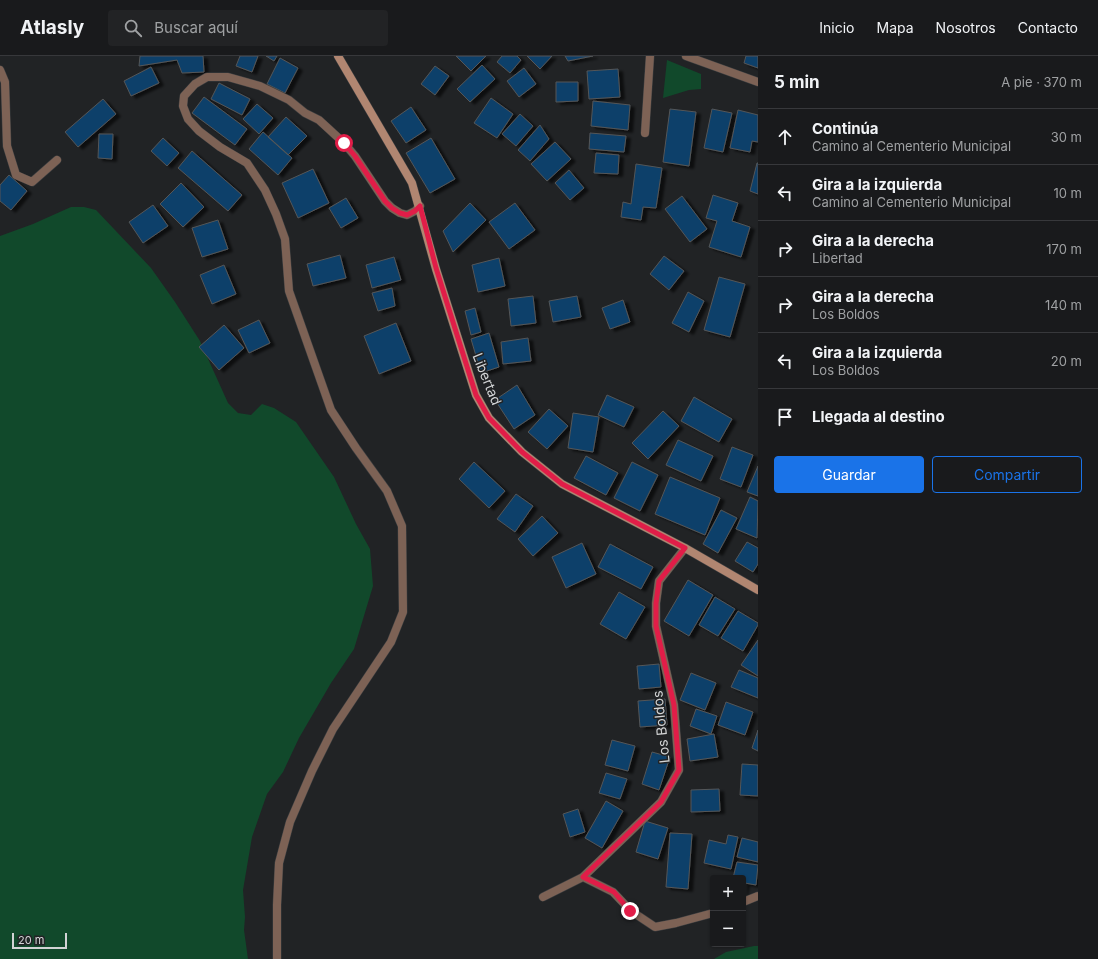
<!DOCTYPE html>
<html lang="es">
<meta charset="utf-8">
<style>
:root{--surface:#191a1c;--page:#222325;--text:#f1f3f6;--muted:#9fa1a3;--line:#37383b;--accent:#1a73e8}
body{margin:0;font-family:Inter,sans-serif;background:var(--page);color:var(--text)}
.controls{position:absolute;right:12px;bottom:12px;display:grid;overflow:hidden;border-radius:4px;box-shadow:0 1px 3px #0004}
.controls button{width:36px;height:36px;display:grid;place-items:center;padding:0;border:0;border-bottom:1px solid var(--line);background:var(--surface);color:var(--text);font:20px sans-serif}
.scale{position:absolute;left:12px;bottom:10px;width:55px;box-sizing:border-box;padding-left:4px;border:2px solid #d1d3d4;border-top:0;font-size:11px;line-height:14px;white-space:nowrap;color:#d1d3d4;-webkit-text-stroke:3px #212325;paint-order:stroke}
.stop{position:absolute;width:12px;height:12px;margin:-9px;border:3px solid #e11d48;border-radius:50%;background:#fff}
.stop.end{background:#e11d48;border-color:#fff;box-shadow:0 1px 4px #0008}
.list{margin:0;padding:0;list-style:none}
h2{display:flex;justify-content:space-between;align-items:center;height:52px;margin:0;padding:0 16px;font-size:17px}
h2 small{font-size:13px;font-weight:400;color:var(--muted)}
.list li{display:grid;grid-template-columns:26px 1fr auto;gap:12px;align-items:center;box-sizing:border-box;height:56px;padding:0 16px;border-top:1px solid var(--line)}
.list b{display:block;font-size:15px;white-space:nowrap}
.list p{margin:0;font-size:13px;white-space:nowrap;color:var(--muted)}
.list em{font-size:13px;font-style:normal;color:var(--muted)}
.actions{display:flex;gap:8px;padding:12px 16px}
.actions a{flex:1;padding:9px 0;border:1px solid var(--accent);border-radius:4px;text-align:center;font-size:14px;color:var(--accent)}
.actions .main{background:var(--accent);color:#fff}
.icon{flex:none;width:22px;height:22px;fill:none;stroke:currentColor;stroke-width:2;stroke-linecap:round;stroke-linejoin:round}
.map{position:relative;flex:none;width:758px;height:903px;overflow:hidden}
header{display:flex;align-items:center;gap:24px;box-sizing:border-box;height:56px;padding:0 20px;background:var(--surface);border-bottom:1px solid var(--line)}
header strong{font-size:19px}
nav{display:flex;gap:22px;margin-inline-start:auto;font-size:14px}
.search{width:280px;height:36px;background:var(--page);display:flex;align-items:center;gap:10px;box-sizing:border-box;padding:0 14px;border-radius:4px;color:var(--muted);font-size:15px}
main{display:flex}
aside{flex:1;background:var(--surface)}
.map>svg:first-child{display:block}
.green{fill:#11492b}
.building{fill:#0c3f6a;stroke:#545658;filter:url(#shadow)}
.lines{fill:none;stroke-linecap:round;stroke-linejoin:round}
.street-casing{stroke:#3d3f41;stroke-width:9}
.secondary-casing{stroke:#3d3f41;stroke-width:9}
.street{stroke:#7d6255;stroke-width:8}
.secondary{stroke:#b18671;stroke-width:8}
.route{stroke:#e11d48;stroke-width:5}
.labels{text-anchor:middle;stroke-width:3;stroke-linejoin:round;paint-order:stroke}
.street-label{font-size:14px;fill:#d1d3d4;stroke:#212325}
</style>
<header>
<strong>Atlasly</strong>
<div class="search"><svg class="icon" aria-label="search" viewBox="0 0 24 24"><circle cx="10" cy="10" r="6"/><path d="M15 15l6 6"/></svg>Buscar aquí</div>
<nav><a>Inicio</a><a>Mapa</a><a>Nosotros</a><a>Contacto</a></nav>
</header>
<main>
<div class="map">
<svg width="758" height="903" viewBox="0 0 758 903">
<defs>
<filter id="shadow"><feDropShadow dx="4.5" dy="2.5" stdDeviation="1" flood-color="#0009"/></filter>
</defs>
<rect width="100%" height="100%" fill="#212325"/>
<path class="green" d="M667,4L701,18V33L689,34L663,42Z
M71,151H84L96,154L151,212L175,246L200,285L228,347L238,357L251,359L262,348L274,352L296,366L334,421L356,468L370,493L373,530L354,593L331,627L299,682L283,716L267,738L252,781L243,834L245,861L244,874L248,903H0V180L33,168Z
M754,890H758V903H714L726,896Z"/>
<path class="building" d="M140,0H203L204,16L182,17L177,4L139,10Z
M240,0H258L252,16L236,10Z
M266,0H277L274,5Z
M456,0H486L471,15Z
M502,0H517L521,4L510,17L497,6Z
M527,0H552L540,13Z
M565,0H593L568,5Z
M746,0H758V12L744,7Z
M280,2L298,12L285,37L267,28Z
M482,9L495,23L470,46L457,33Z
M435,10L449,20L435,39L421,28Z
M151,11L159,27L131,40L124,25Z
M524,12L536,28L519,41L507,25Z
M618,13L620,41L589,43L587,15Z
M556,26H578V45L556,46Z
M219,27L250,43L242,59L211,43Z
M204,41L247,73L235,89L192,57Z
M491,42L513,58L497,82L474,67Z
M103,43L116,58L78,91L65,76Z
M593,45L630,49L628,74L591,70Z
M257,48L273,62L259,78L243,63Z
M411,51L426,74L406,87L391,65Z
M670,53L696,56L689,110L663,106Z
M712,53L732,57L723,96L704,92Z
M738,54L758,59V86L752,85L750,96L730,92Z
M520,58L533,70L516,90L502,78Z
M286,61L307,80L288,99L268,81Z
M540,69L549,83L530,105L518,94Z
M263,76L292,102L278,119L249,93Z
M590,77L626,80L624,96L589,93Z
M99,78H113L112,103L98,102Z
M163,82L179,97L167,110L151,95Z
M431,82L455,123L430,137L406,97Z
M555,86L571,103L547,125L531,108Z
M192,95L242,139L228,155L178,112Z
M596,97L619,99L618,118L594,117Z
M757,107H758V138L750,135Z
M636,108L662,112L656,152L643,151L641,164L621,161L623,146L631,148Z
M313,113L329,147L298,162L282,127Z
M569,114L584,132L570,144L555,127Z
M9,119L27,135L11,154L0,145V129Z
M181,127L204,151L183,171L160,148Z
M713,139L738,147L732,165L750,171L741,201L709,191L717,165L706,162Z
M682,140L707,173L690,186L665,153Z
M346,142L358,162L341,172L329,152Z
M470,147L486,164L453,196L443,175Z
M515,147L535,174L509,193L489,166Z
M153,149L168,170L143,187L129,166Z
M218,164L228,193L202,201L192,172Z
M340,199L346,222L313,230L307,208Z
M664,200L684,215L669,234L650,218Z
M394,201L401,224L372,232L366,209Z
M499,202L505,230L478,236L472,209Z
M224,209L236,238L212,248L200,219Z
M719,221L745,228L730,281L704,274Z
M392,232L395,250L378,255L372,237Z
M688,236L704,245L689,276L672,267Z
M533,240L536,267L511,270L508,243Z
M577,240L581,261L553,266L549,245Z
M623,244L630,266L610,273L602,252Z
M475,252L481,276L471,279L465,255Z
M259,264L270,287L249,297L238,274Z
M396,267L411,305L379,318L364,280Z
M224,269L244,292L219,314L199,291Z
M489,277L499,311L481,317L471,283Z
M528,282L531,305L503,308L501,286Z
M517,329L535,359L514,373L495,344Z
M607,339L634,351L624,371L598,359Z
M694,341L732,363L719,386L681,365Z
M549,353L568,370L547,393L528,376Z
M663,355L679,370L648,403L632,387Z
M573,357L599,361L593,396L568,392Z
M678,384L713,400L701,425L666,409Z
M732,391L753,399L741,431L720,423Z
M586,400L618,417L606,439L574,422Z
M474,406L505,435L489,452L459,423Z
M632,406L658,419L640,455L614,442Z
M758,410V440L747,436Z
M670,421L720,442L705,479L655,458Z
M516,438L533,450L515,476L497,463Z
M750,441L758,445L757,482L736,473Z
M721,454L737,462L718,497L703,488Z
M542,460L558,477L533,500L518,483Z
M747,486L758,492V508L753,516L735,505Z
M582,487L596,518L566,532L552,501Z
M610,488L653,511L641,533L598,511Z
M688,524L713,539L689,580L664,565Z
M619,536L645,551L626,583L600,568Z
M715,541L735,553L718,580L699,569Z
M738,555L758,567V569L743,595L721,582Z
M758,584V620L741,609Z
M659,608L661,631L639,633L637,610Z
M739,614L758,622V642L731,631Z
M691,617L716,627L705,654L680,644Z
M665,643L667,669L640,671L638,645Z
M726,646L753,656L745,679L718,669Z
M696,653L717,660L711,678L690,670Z
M758,674V695L752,692Z
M714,678L718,701L690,705L687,683Z
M612,684L635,690L628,715L605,709Z
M652,696L670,701L659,734L642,728Z
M742,708L758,709V740L740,739Z
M606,717L627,723L620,743L599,737Z
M719,733L720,755L691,756V734Z
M606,745L623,755L602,792L585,782Z
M578,753L585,776L570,781L563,758Z
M645,765L668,772L658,803L636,796Z
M670,777L692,778L688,833L666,831Z
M728,779L738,781L731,813L704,807L709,784L726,788Z
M742,782L758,786V806L737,801Z
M737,806L758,809L756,829L745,827L743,837V822H733Z"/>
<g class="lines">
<defs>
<path id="street" d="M686,0L758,26
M0,14L5,26L7,90L16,119L32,126L57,104
M645,77L650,0
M583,821L613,836L631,855L655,871L676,867L713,857
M543,841L583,821L661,746L679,714L674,649L656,570V547L659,525L685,492
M743,846L758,840
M277,903V849L279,807L290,766L312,715L333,673L391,586L403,556L402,470L387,435L356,392L331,354L289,235L285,183L276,158L265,134L247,107L220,91L199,75L188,63L183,50L184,40L195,28L207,21H228L260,30L289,44L305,57L319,64L344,87L355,100L385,145L392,152L400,157L407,159L415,155L420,150"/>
<path id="secondary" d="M338,0L412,127L436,213L469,317L476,339L489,362L522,396L562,428L685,492L758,534"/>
</defs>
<use href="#street" class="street-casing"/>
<use href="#secondary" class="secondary-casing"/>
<use href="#street" class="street"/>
<use href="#secondary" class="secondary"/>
</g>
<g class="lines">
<path class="route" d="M344,87L355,100L385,145L392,152L400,157L407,159L415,155L420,150L436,212L469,317L476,339L489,362L522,396L562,428L685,492L659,525L656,547V570L674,649L679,714L661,746L583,821L614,836L630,855"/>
</g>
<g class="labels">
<g class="street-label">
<text transform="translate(487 323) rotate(68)" y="5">Libertad</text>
<text transform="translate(661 671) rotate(-96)" y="5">Los Boldos</text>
</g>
</g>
</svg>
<div class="controls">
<button>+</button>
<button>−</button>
</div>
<div class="scale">20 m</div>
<div class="stop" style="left:344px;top:87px"></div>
<div class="stop end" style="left:630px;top:855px"></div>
</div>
<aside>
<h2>5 min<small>A pie · 370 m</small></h2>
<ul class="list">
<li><svg class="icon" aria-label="ahead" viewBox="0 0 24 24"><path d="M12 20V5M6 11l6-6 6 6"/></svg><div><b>Continúa</b><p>Camino al Cementerio Municipal</p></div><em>30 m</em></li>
<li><svg class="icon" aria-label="left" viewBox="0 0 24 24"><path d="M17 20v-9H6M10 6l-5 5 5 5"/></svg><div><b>Gira a la izquierda</b><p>Camino al Cementerio Municipal</p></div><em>10 m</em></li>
<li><svg class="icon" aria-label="right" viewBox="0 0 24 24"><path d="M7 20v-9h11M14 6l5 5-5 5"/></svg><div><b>Gira a la derecha</b><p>Libertad</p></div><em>170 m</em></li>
<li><svg class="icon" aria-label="right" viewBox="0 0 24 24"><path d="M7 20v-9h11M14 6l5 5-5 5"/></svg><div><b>Gira a la derecha</b><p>Los Boldos</p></div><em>140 m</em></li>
<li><svg class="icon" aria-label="left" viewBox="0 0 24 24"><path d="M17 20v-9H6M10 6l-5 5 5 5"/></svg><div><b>Gira a la izquierda</b><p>Los Boldos</p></div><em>20 m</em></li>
<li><svg class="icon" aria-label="arrive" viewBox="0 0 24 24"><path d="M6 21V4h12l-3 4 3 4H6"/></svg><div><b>Llegada al destino</b></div></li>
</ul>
<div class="actions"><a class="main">Guardar</a><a>Compartir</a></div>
</aside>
</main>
